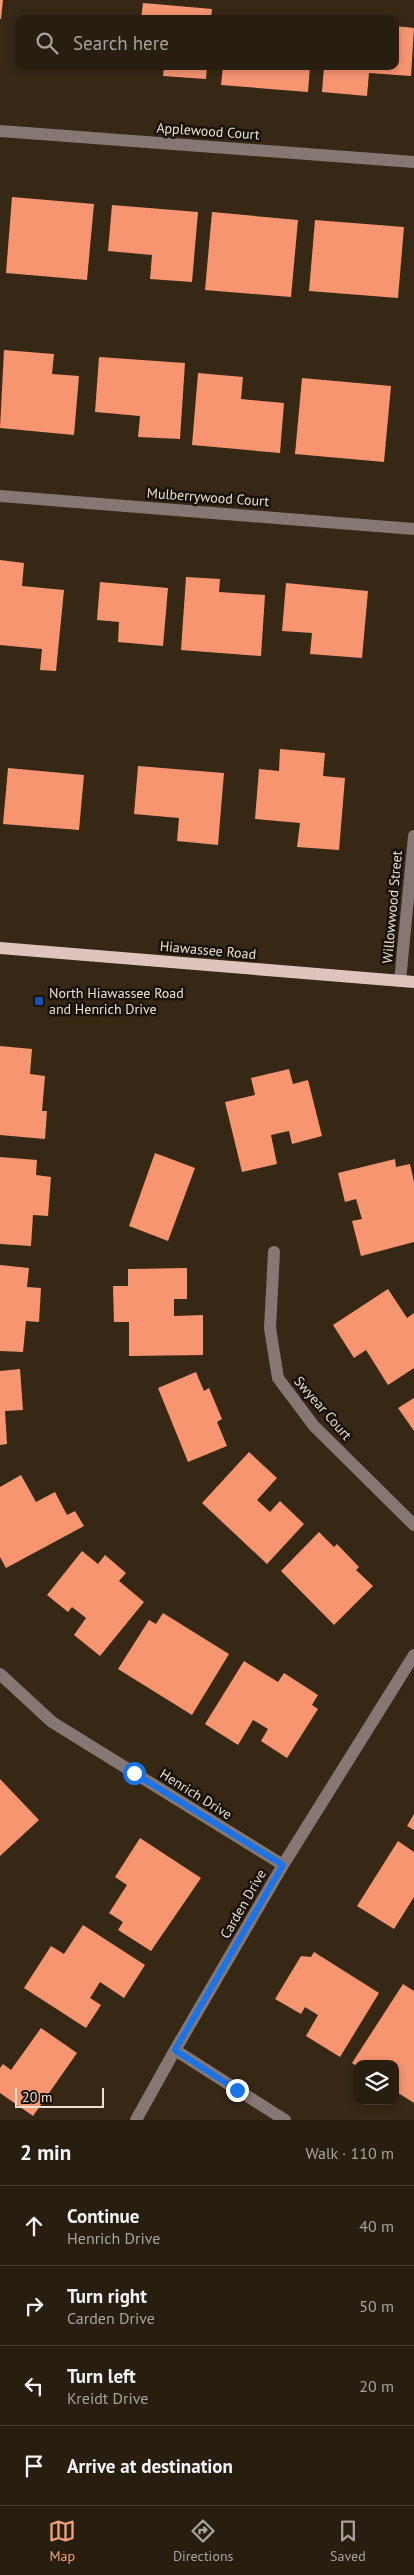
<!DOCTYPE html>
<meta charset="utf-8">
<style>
:root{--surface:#281e10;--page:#342b1e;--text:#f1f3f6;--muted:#a5a29f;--line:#443c30;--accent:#f0a27a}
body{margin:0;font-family:"PT Sans",sans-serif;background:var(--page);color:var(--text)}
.controls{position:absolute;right:15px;bottom:15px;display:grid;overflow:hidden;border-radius:10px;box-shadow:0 2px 8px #0003}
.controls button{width:45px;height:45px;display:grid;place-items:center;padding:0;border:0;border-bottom:1px solid var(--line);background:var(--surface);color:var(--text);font:25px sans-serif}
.scale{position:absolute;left:15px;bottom:12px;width:89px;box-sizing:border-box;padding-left:5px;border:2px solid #e9e0d4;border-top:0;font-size:14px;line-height:18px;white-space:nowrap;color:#e9e0d4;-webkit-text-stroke:4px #19120a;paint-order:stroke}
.stop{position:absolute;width:15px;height:15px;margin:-11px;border:4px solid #1a73e8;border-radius:50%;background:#fff}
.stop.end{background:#1a73e8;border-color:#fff;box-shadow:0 1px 5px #0008}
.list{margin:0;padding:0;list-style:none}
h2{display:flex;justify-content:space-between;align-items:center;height:65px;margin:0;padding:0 20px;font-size:21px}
h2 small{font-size:16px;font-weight:400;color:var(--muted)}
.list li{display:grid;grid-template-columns:32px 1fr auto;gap:15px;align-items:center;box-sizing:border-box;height:80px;padding:0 20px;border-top:1px solid var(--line)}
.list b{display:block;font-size:19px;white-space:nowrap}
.list p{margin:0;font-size:16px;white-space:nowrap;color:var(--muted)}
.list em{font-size:16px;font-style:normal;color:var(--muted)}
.icon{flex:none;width:28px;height:28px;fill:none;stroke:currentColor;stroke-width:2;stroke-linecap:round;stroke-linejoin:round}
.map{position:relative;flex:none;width:414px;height:2120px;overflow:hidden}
.search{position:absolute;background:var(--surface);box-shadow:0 2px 8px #0003;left:15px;right:15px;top:15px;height:55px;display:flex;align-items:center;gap:12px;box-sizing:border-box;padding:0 18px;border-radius:10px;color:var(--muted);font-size:19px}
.sheet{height:385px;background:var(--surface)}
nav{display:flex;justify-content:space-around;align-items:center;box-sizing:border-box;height:70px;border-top:1px solid var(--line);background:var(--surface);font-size:14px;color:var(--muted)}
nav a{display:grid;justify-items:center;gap:2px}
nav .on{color:var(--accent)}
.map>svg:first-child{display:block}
.building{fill:#f79571}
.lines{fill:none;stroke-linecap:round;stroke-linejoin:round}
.minor{stroke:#847774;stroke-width:12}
.major{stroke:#dfc4be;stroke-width:12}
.route{stroke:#1a73e8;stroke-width:6}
.transit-dot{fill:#1a4fb4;stroke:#19120a;stroke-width:2}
.labels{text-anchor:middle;stroke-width:5;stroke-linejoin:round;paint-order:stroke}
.street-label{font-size:14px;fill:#e9e0d4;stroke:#19120a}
.poi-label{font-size:14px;fill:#e9e0d4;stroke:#19120a;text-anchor:start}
</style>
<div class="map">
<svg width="414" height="2120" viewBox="0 0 414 2120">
<rect width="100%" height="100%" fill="#362815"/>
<path class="building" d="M0,0H3L1,19H0Z
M143,3L212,9L211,19H141Z
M395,26L414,28L411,76L369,73L367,96L322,92L324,66H395Z
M164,66H207L206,79L163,76Z
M223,66H310L308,92L221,85Z
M12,197L94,204L87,280L6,273Z
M112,205L198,212L192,282L150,279L152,255L108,251Z
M212,212L298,220L291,297L205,290Z
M315,220L404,227L398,298L309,291Z
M4,350L54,354L52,374L79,376L74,435L0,428Z
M99,357L185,363L180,439L138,437L140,416L95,412Z
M198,373L243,377L241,399L284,403L280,453L192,445Z
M302,378L391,386L384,462L295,454Z
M0,560L24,563L22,586L64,590L56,671L40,670L42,649L0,645Z
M186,577L220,579L219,592L265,595L261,656L181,650Z
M100,582L168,588L163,646L118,642L119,622L97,620Z
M286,583L368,591L362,658L310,654L312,633L282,631Z
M280,749L325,753L323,776L345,778L339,850L297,847L300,823L255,819L259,769L279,771Z
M138,766L224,773L218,845L177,841L179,818L134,814Z
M8,768L84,775L79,830L3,824Z
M0,1046L32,1049L30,1074L45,1076L42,1111H47L45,1139L0,1135Z
M289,1069L293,1084L308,1080L322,1136L292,1144L289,1131L271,1135L277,1164L242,1172L225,1102L255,1095L251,1078Z
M155,1153L195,1168L168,1241L129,1226Z
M0,1157L37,1160L36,1175L51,1177L48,1216L33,1215L31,1246L0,1244Z
M395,1159L396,1167L410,1164L414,1182V1242L361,1256L352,1221L362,1219L356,1199L345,1202L338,1173Z
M0,1265L29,1268L27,1287L41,1288L39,1322L26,1321L23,1352L0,1351Z
M187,1268V1299H174V1316L203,1315V1355L129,1356V1322H114L113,1286H128V1269Z
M388,1289L407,1318L414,1313V1368L388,1385L366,1350L354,1358L333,1325Z
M20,1369L23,1410L5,1411L7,1444L0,1445V1371Z
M196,1372L204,1391L209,1388L222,1419L217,1422L227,1446L188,1462L158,1388Z
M414,1398V1431L398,1408Z
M249,1452L277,1478L257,1500L270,1512L280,1501L304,1524L267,1564L202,1503Z
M21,1475L36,1502L55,1492L67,1515L75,1511L84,1526L6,1568L0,1557V1487Z
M319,1532L334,1547L337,1544L359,1567L356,1570L373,1586L334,1625L281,1571Z
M82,1551L98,1564L105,1555L126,1573L119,1581L144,1602L100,1656L74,1635L86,1618L72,1607L68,1612L47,1595Z
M163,1613L229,1654L192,1715L118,1669L149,1620L156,1624Z
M244,1661L278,1682L284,1673L318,1695L312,1705L318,1709L287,1758L261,1741L268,1729L253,1720L238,1745L205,1724Z
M0,1779L39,1820L0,1856Z
M414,1814V1830L407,1826Z
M140,1838L201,1878L151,1951L118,1930L123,1922L109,1913L127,1885L115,1877Z
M398,1841L414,1852V1897L394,1929L357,1906Z
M83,1925L145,1965L124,1998L100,1982L90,1998L101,2005L86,2028L24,1988L51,1946L64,1954Z
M314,1952L379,1993L340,2057L306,2036L318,2015L305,2007L301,2014L275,1999L301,1956L311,1957Z
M403,1984L414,1991V2103L395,2091V2064H358V2067L352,2063Z
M41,2028L77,2053L33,2116L0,2093V2068L3,2064L11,2070Z"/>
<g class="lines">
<path class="minor" d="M0,131L414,162
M0,496L414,529
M400,981L414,836
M274,1252L270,1328L278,1378L314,1426L414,1525
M0,1674L52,1722L283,1865
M175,2050L285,2120
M136,2120L175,2050L283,1865L414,1655"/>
<path class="major" d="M0,948L414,982"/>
</g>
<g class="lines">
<path class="route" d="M134,1773L283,1865L175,2050L237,2090"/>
</g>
<rect class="transit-dot" x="34" y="996" width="10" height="10" rx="2.5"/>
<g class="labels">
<g class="street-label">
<text transform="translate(208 131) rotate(4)" y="5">Applewood Court</text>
<text transform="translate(208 497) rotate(4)" y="5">Mulberrywood Court</text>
<text transform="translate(392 907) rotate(-85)" y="5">Willowwood Street</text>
<text transform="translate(208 950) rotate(5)" y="5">Hiawassee Road</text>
<text transform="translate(323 1408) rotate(49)" y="5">Swyear Court</text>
<text transform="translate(196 1794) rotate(32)" y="5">Henrich Drive</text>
<text transform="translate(243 1904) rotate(-60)" y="5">Carden Drive</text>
</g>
<g class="poi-label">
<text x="49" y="998">North Hiawassee Road<tspan x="49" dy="16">and Henrich Drive</tspan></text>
</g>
</g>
</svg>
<div class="controls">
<button><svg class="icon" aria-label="layers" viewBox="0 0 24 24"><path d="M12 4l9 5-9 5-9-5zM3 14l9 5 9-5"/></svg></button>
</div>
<div class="scale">20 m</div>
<div class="stop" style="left:134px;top:1773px"></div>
<div class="stop end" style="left:237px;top:2090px"></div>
<div class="search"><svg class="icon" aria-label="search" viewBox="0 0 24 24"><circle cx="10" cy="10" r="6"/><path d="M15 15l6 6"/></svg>Search here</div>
</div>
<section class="sheet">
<h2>2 min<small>Walk · 110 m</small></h2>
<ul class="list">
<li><svg class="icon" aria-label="ahead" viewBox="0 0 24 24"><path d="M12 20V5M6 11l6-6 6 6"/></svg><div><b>Continue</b><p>Henrich Drive</p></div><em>40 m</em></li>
<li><svg class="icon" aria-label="right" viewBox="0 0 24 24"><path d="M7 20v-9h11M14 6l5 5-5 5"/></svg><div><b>Turn right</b><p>Carden Drive</p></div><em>50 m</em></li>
<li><svg class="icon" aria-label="left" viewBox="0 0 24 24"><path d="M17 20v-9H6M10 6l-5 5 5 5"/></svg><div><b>Turn left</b><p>Kreidt Drive</p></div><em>20 m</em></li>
<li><svg class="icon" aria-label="arrive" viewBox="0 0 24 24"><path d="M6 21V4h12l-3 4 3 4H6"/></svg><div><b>Arrive at destination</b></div></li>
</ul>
</section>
<nav>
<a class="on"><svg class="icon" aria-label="map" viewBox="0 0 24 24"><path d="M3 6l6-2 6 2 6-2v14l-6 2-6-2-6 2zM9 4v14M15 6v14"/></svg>Map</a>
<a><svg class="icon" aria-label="directions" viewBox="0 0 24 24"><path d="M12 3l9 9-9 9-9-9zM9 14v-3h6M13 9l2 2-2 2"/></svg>Directions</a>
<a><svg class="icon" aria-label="saved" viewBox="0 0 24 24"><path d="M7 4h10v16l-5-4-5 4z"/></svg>Saved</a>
</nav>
